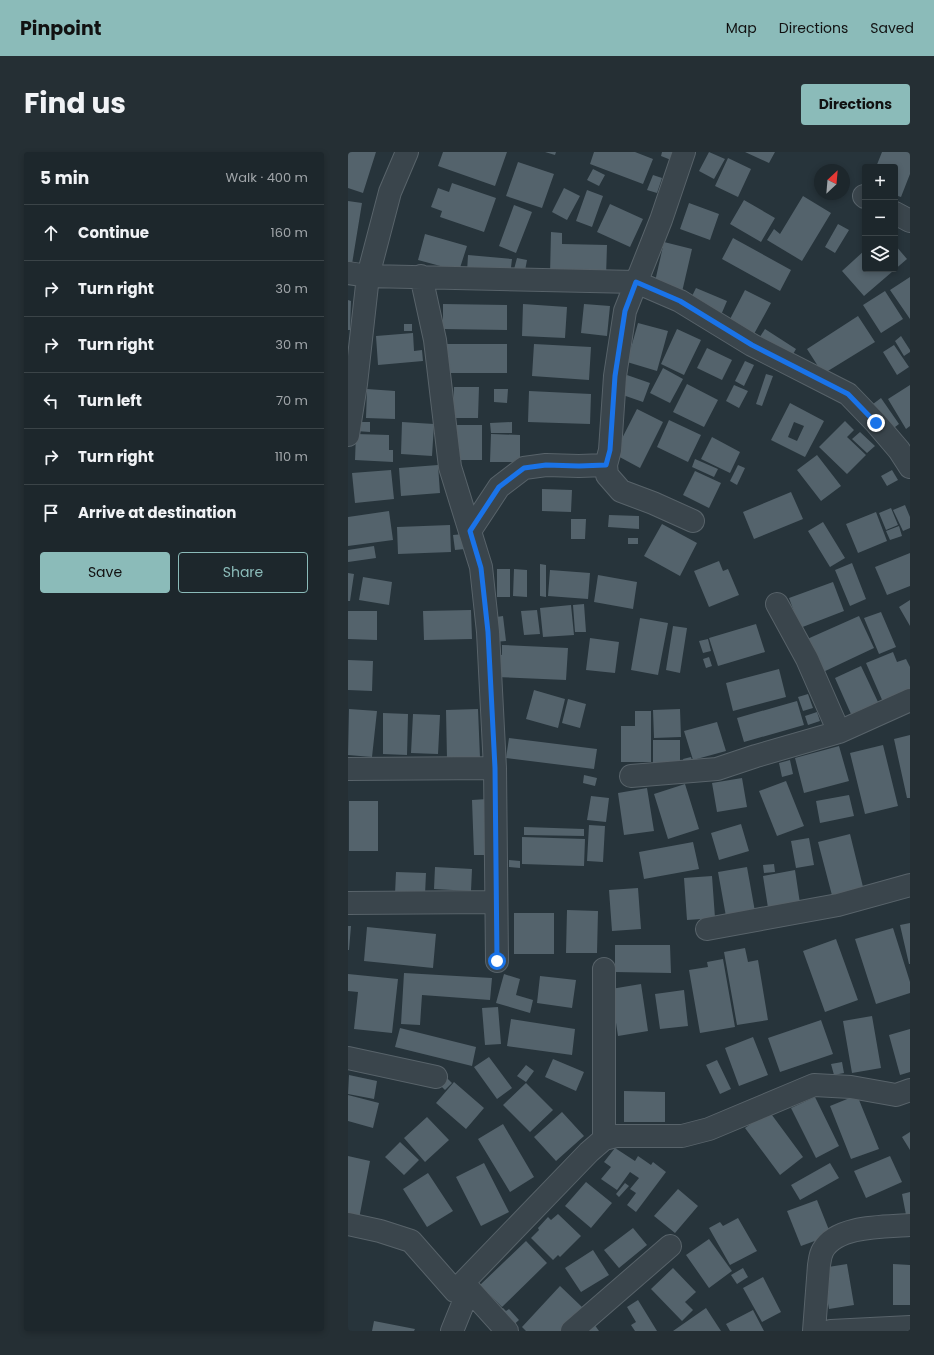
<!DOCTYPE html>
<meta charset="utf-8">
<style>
:root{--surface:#1d272c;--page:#252f34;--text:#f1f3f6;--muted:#a0a5a9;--line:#3b4448;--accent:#8bbbb9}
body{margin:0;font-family:Poppins,sans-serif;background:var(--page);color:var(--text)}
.controls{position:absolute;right:12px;top:12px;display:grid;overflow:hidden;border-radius:4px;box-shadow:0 2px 6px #0003}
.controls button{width:36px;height:36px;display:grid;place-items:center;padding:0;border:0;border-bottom:1px solid var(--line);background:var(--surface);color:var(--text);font:20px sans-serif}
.compass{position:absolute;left:466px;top:12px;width:36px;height:36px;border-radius:50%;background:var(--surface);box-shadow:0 2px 6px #0003;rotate:26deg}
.stop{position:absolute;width:12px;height:12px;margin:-9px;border:3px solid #1a73e8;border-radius:50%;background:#fff}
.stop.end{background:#1a73e8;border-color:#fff;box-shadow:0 1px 4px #0008}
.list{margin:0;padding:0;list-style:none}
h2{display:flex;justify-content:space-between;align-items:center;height:52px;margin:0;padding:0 16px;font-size:17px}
h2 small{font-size:13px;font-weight:400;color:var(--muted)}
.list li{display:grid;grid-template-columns:26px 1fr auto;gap:12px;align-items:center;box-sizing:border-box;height:56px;padding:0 16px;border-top:1px solid var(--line)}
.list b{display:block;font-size:15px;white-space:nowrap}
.list em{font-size:13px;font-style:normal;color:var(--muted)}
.actions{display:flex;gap:8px;padding:12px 16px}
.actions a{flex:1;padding:9px 0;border:1px solid var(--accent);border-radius:4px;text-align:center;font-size:14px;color:var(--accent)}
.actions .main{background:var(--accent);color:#111}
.icon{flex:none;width:22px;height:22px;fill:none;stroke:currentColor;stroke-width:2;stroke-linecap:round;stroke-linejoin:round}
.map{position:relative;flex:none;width:562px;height:1179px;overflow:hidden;border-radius:4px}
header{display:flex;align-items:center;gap:24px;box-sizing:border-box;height:56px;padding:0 20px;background:var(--accent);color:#111}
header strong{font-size:19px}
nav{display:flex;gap:22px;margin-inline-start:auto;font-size:14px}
.intro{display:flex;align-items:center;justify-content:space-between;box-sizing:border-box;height:96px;padding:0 24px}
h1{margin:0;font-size:28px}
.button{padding:10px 18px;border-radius:4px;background:var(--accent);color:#111;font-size:14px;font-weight:700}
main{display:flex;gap:24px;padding:0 24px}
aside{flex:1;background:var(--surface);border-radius:4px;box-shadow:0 2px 6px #0003}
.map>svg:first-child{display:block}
.building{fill:#54636c;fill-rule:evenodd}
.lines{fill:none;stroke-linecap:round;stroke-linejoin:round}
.minor-casing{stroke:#58636a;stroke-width:24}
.minor{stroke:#3a454c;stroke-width:22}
.route{stroke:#1a73e8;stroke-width:5}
</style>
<header>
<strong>Pinpoint</strong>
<nav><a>Map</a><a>Directions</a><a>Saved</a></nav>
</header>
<div class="intro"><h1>Find us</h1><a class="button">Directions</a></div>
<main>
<aside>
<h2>5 min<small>Walk · 400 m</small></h2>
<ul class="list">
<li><svg class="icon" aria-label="ahead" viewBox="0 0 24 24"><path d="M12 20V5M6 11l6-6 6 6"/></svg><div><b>Continue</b></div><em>160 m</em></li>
<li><svg class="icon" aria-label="right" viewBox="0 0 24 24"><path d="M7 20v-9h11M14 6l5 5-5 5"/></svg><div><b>Turn right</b></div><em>30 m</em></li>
<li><svg class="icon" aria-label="right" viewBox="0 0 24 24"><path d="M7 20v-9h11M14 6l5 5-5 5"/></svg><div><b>Turn right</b></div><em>30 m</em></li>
<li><svg class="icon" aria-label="left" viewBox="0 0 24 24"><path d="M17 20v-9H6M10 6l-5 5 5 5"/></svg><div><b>Turn left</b></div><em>70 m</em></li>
<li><svg class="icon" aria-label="right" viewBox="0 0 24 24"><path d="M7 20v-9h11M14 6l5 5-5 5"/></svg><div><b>Turn right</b></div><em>110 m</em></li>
<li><svg class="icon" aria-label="arrive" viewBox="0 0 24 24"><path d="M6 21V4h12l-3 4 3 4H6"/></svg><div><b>Arrive at destination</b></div></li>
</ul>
<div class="actions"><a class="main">Save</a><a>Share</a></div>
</aside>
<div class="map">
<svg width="562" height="1179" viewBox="0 0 562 1179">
<rect width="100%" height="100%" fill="#27343b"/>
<path class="building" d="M0,0H28L15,41L0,36Z
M95,0H159L147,34L90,14Z
M197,0H208L207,3Z
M246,0H287L305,7L295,32L242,12Z
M314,0H327L323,8L313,4Z
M361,0L377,7L366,27L351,19Z
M397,0H427L421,11Z
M534,0H562V22L553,45L547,43V15H528Z
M380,6L403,17L390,45L367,34Z
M170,10L206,22L194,56L158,44Z
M245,17L257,23L251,34L239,28Z
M305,23L314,26L309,41L299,38Z
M104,31L148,46L136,80L92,65L94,59L83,55L90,36L101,40Z
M216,36L232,44L219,68L204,60Z
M239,38L255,44L244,75L228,69Z
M455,44L483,61L454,109L419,88L426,77L432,82Z
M396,48L427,66L413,90L382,72Z
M0,49L14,51L4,112L0,111Z
M341,51L371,62L362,88L332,77Z
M262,52L295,67L282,95L249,80Z
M166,53L184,60L168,101L151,94Z
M490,72L501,78L487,101L477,95Z
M203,80L214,81V92L259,93L258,125L202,123Z
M77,82L119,94L111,119L70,108Z
M385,86L443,118L432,139L374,107Z
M316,90L344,97L334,140L306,134Z
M547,93L559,107L516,144L494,119L517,98V117H547Z
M120,103L164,107L162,124L119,120Z
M169,106L179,108L176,124L165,121Z
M562,125V167L542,138Z
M348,136L379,149L373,163L341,150Z
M397,138L423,151L406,182L381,169Z
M537,139L555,167L533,181L515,153Z
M0,148L3,149L2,178H0Z
M95,152L159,153V178L95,177Z
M175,152L219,155L217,186L174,184Z
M236,152L262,154L259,184L233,181Z
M510,164L527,190L475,222L459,197Z
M290,171L320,179L309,219L279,210Z
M56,172H64V179H56Z
M329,177L353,188L336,223L313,212Z
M417,177L448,197L440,211L408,191Z
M65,181L66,199L74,198L75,209L30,213L28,184Z
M553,184L562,198V200L556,204L547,189Z
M98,192H159V221H98Z
M186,192L243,195L241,228L184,224Z
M546,193L561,215L549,223L535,200Z
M359,196L384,208L374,228L349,216Z
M397,209L406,213L396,234L387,229Z
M315,216L335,227L322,251L302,241Z
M276,222L302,231L295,250L269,241Z
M418,222L425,224L414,254L408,252Z
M339,232L370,248L356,275L325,260Z
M386,233L400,239L391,256L378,249Z
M562,233V274L558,277L540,247Z
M106,235H131L130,266H105Z
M19,237L47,239V267L18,266Z
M146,237H160L159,251L146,250Z
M181,239L243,242L242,272L180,270Z
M533,246L551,272L539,281L521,255Z
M442,251L476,269L457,305L423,288ZM446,270L456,274L449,289L440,285Z
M289,257L315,270L292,316L266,302Z
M321,268L353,283L340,310L309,295Z
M497,269L506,278L499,285L518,303L499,322L471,295Z
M8,270H22V280L8,279Z
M54,270L86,272L84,304L53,302Z
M164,270V281H143L142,271Z
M108,273H134V308H108Z
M512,280L527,294L519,301L504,287Z
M8,282L41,283V298H45V310L7,308Z
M143,282L172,283V310H142Z
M364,285L392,300L382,321L353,307Z
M469,303L493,334L473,349L449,318Z
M347,307L370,317L366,325L344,315Z
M90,313L92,341L53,344L51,316Z
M390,313L397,316L389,333L382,329Z
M43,318L46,347L7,351L4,321Z
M544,318L550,328L539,334L533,324Z
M347,319L373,331L361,356L335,343Z
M194,337L224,338L223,360L194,359Z
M443,340L455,367L406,387L395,360Z
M557,353L562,365V376L555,379L545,358Z
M543,356L550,373L538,378L531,361Z
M41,359L45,388L0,394V365Z
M528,360L539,389L510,401L498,372Z
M261,363L291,364V377L260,375Z
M223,367H238L237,387H223Z
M475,370L497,406L482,415L460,379Z
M314,372L349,391L332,424L296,404Z
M102,373L103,400L50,402L49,375Z
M551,374L554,384L542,388L538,379Z
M116,382L117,397L107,398L105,383Z
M280,386H290V392H280Z
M26,394L28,406L0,410V398Z
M562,401V434L539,443L527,415Z
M371,409L375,419L380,417L391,443L361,455L346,419Z
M504,411L518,447L502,454L487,418Z
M192,412L198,413V445L192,444Z
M149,417H162V445H149Z
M166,417L179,418V445L165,444Z
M202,418L242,421L240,447L200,444Z
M0,421L6,422L2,449H0Z
M250,423L289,430L285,457L246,450Z
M15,425L44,430L41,453L11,448Z
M485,430L496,459L452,476L441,446Z
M562,448V474L551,455Z
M236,452L238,480H227L225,453Z
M223,453L226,483L195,485L192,456Z
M123,458L124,487L76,488L75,459Z
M189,458L192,482L176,483L173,459Z
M0,459H29V488L0,487Z
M533,460L548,495L531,502L516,466Z
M155,464L158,489L145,490L142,466Z
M511,464L526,496L473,521L457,488Z
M292,466L320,471L310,523L283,518Z
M408,472L417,500L370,514L361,486Z
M325,474L339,476L332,521L318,518Z
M242,486L271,490L267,521L238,518Z
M360,487L363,499L355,501L351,489Z
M154,493L220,496L218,528L148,525V502L154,503Z
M545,500L549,510L558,507L562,515V538L535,550L518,511Z
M361,505L364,514L358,516L355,507Z
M0,508L25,509L24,539L0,538Z
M513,514L530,550L503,562L487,526Z
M431,517L438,545L385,559L378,531Z
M186,538L217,547L210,576L178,567Z
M460,542L465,556L455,559L450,545Z
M220,547L238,552L232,576L214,571Z
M449,549L456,573L396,590L389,566Z
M1,557L29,559L24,605L0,603Z
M130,557L132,606L99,607L98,558Z
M332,557L333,585L306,586L305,558Z
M287,559H303V610H273V574H287Z
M469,560L472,569L460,573L457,564Z
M35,561L60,562L59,603L35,602Z
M65,562L92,563L90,602L63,601Z
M369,570L378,599L345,608L336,579Z
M562,583V646H559L546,587Z
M161,586L249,597L246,617L158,606Z
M305,588H332V612L305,613Z
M535,593L550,654L517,662L502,601Z
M491,594L501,629L456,641L447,606Z
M343,605L346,615L338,617L335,607Z
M442,608L445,622L434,625L431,611Z
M236,623L249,626L247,634L235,631Z
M394,626L399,655L369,660L364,631Z
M438,629L456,674L429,684L411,639Z
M337,632L351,677L320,687L306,642Z
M299,636L306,679L276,683L270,641Z
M501,643L506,664L472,671L468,649Z
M243,644L261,646L258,670L239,668Z
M139,647L141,703H126L124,648Z
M1,649H30V699H1Z
M393,672L401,699L371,708L363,681Z
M241,673L257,674L255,710L239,709Z
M176,675L236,677V684L176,683Z
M502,682L517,743L486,751L470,690Z
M174,685L237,687L236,714L174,712Z
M461,686L466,713L448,716L443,689Z
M345,690L351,717L296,727L291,700Z
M161,708L172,709V716L161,715Z
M426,712L427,720L416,721L415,713Z
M87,715L124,717L123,739L86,737Z
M399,715L408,765L379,770L370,720Z
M447,718L453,758L421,762L415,724Z
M48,720L78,721L77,743L47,742Z
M364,724L367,766L339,768L336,726Z
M290,736L293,777L264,779L261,738Z
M219,758L250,759L249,801H218Z
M166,761H206V802H166Z
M562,771V812H561L552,773Z
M0,774H3L1,798H0Z
M19,775L88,782L85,816L16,809Z
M545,776L562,830V841L528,852L507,787Z
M488,787L510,848L477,860L455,799Z
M267,793H322L323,821L267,820Z
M397,796L400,810L410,808L420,868L389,873L376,800Z
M375,807L387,875L352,881L341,818L360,815L359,810Z
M56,821L144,826L142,848L74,843L72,873L53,872Z
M0,822L50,827L44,881L6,877L10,840L0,839Z
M156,822L172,827L168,843L185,848L182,861L148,851Z
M192,824L228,828L224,856L189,851Z
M293,832L300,879L270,884L263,837Z
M336,838L340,874L312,877L307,842Z
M150,855L153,892L137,893L134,856Z
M524,864L533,916L504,921L495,869Z
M163,867L227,877L224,903L159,894Z
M473,868L485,902L432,920L420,886Z
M52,876L128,895L124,914L47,895Z
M562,877V920L552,923L541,883Z
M405,885L420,923L391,934L377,896Z
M141,905L164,936L149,947L126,915Z
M205,907L236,920L228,939L197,925Z
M369,908L383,937L372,942L358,913Z
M494,910L496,921L486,923L483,912Z
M178,913L186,919L178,930L169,924Z
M95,922L104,931L97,938L88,929Z
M1,923L29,929L26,947L0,942Z
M106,930L136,956L118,977L88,951Z
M178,931L205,958L182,980L155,953Z
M276,939L317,940V970H276Z
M0,943L31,951L25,976L0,969Z
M509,943L531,997L503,1007L482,954Z
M467,945L491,994L468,1006L443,956Z
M421,959L455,1005L432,1023L397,976Z
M214,960L236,984L208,1009L186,985Z
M79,965L101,988L77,1010L56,986Z
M155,972L186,1025L162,1040L130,987Z
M562,980V998L554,985Z
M52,990L71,1008L56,1023L37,1005Z
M267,996L287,1009L290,1004L303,1013L305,1010L318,1020L288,1060L279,1053L288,1041L282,1037L291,1026L282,1020L269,1038L253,1027L263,1015L256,1010Z
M0,1004L22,1009L10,1072L0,1070Z
M542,1004L554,1030L518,1046L506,1019Z
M136,1011L161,1060L133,1074L108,1025Z
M482,1011L491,1026L452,1048L443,1033Z
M80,1021L105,1059L79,1075L55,1037Z
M238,1030L264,1051L243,1076L217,1054Z
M277,1031L281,1034L271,1045L268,1042Z
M330,1037L350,1054L327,1081L306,1064Z
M562,1040V1067L559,1068L554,1042Z
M469,1048L483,1083L453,1094L439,1059Z
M210,1062L233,1084L212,1105L210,1103L205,1108L183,1086L191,1078L190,1076L200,1065L203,1068Z
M390,1066L409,1099L382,1113L361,1076L372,1070L375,1074Z
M285,1076L299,1093L271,1116L256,1098Z
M361,1087L384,1119L361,1136L338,1103Z
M178,1089L199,1111L154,1155L132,1133Z
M245,1098L261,1123L233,1140L217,1116Z
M499,1112L506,1153L481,1157L474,1116Z
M545,1112L562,1113V1153H545Z
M325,1116L348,1140L337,1150L345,1158L334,1169L303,1137Z
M395,1116L400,1125L389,1132L383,1123Z
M415,1125L433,1160L414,1170L395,1136Z
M212,1134L234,1155L212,1179H178L174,1175Z
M290,1148L309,1179H287L283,1173L288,1170L279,1155Z
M155,1156L158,1159L161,1157L171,1168L161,1177L147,1163Z
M358,1156L373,1179H325Z
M405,1158L416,1179H382L378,1172Z
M26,1169L67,1177L66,1179H24Z
M246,1172L251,1179H235Z"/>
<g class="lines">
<defs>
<path id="minor" d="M336,0L313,68L277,159L267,224L262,298L258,313L259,323L273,339L305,351L345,369
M516,44L517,45
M547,61L562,69
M0,121L20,124L288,130L332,149L404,193L500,242L528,271L551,298L562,315
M73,124L87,188L102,315L133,415L140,480L147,616L149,809
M0,283L8,232L20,124L42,40L59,0
M122,379L151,335L176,316L198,313L231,314L258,313
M429,452L459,507L491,580
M0,617L147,616
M283,624L369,617L408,604L491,580L562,548
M0,751L148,750
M359,777L490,753L562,733
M256,817V987
M0,906L88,925
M0,1072L32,1079L63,1089L107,1139L121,1137L159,1179
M107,1139L241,1000L256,987L268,984H334L361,977L466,933L503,935L548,943L562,938
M104,1179L121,1137
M224,1179L322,1094
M466,1179L471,1113C472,1108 472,1103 475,1098C489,1073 537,1075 562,1073
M483,1179L562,1175"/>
</defs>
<use href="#minor" class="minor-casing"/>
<use href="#minor" class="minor"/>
</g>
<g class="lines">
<path class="route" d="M149,809L147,616L140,480L133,416L122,379L151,335L176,316L198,313L231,314L258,313L262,298L267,224L277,159L288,130L332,149L404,193L500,242L528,271"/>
</g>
</svg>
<div class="controls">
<button>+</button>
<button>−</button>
<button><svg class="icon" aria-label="layers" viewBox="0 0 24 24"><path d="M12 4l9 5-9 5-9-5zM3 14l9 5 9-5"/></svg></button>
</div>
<svg class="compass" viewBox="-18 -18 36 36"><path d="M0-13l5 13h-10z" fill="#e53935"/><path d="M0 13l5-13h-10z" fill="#a0a5a9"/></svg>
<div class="stop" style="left:149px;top:809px"></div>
<div class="stop end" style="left:528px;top:271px"></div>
</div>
</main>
